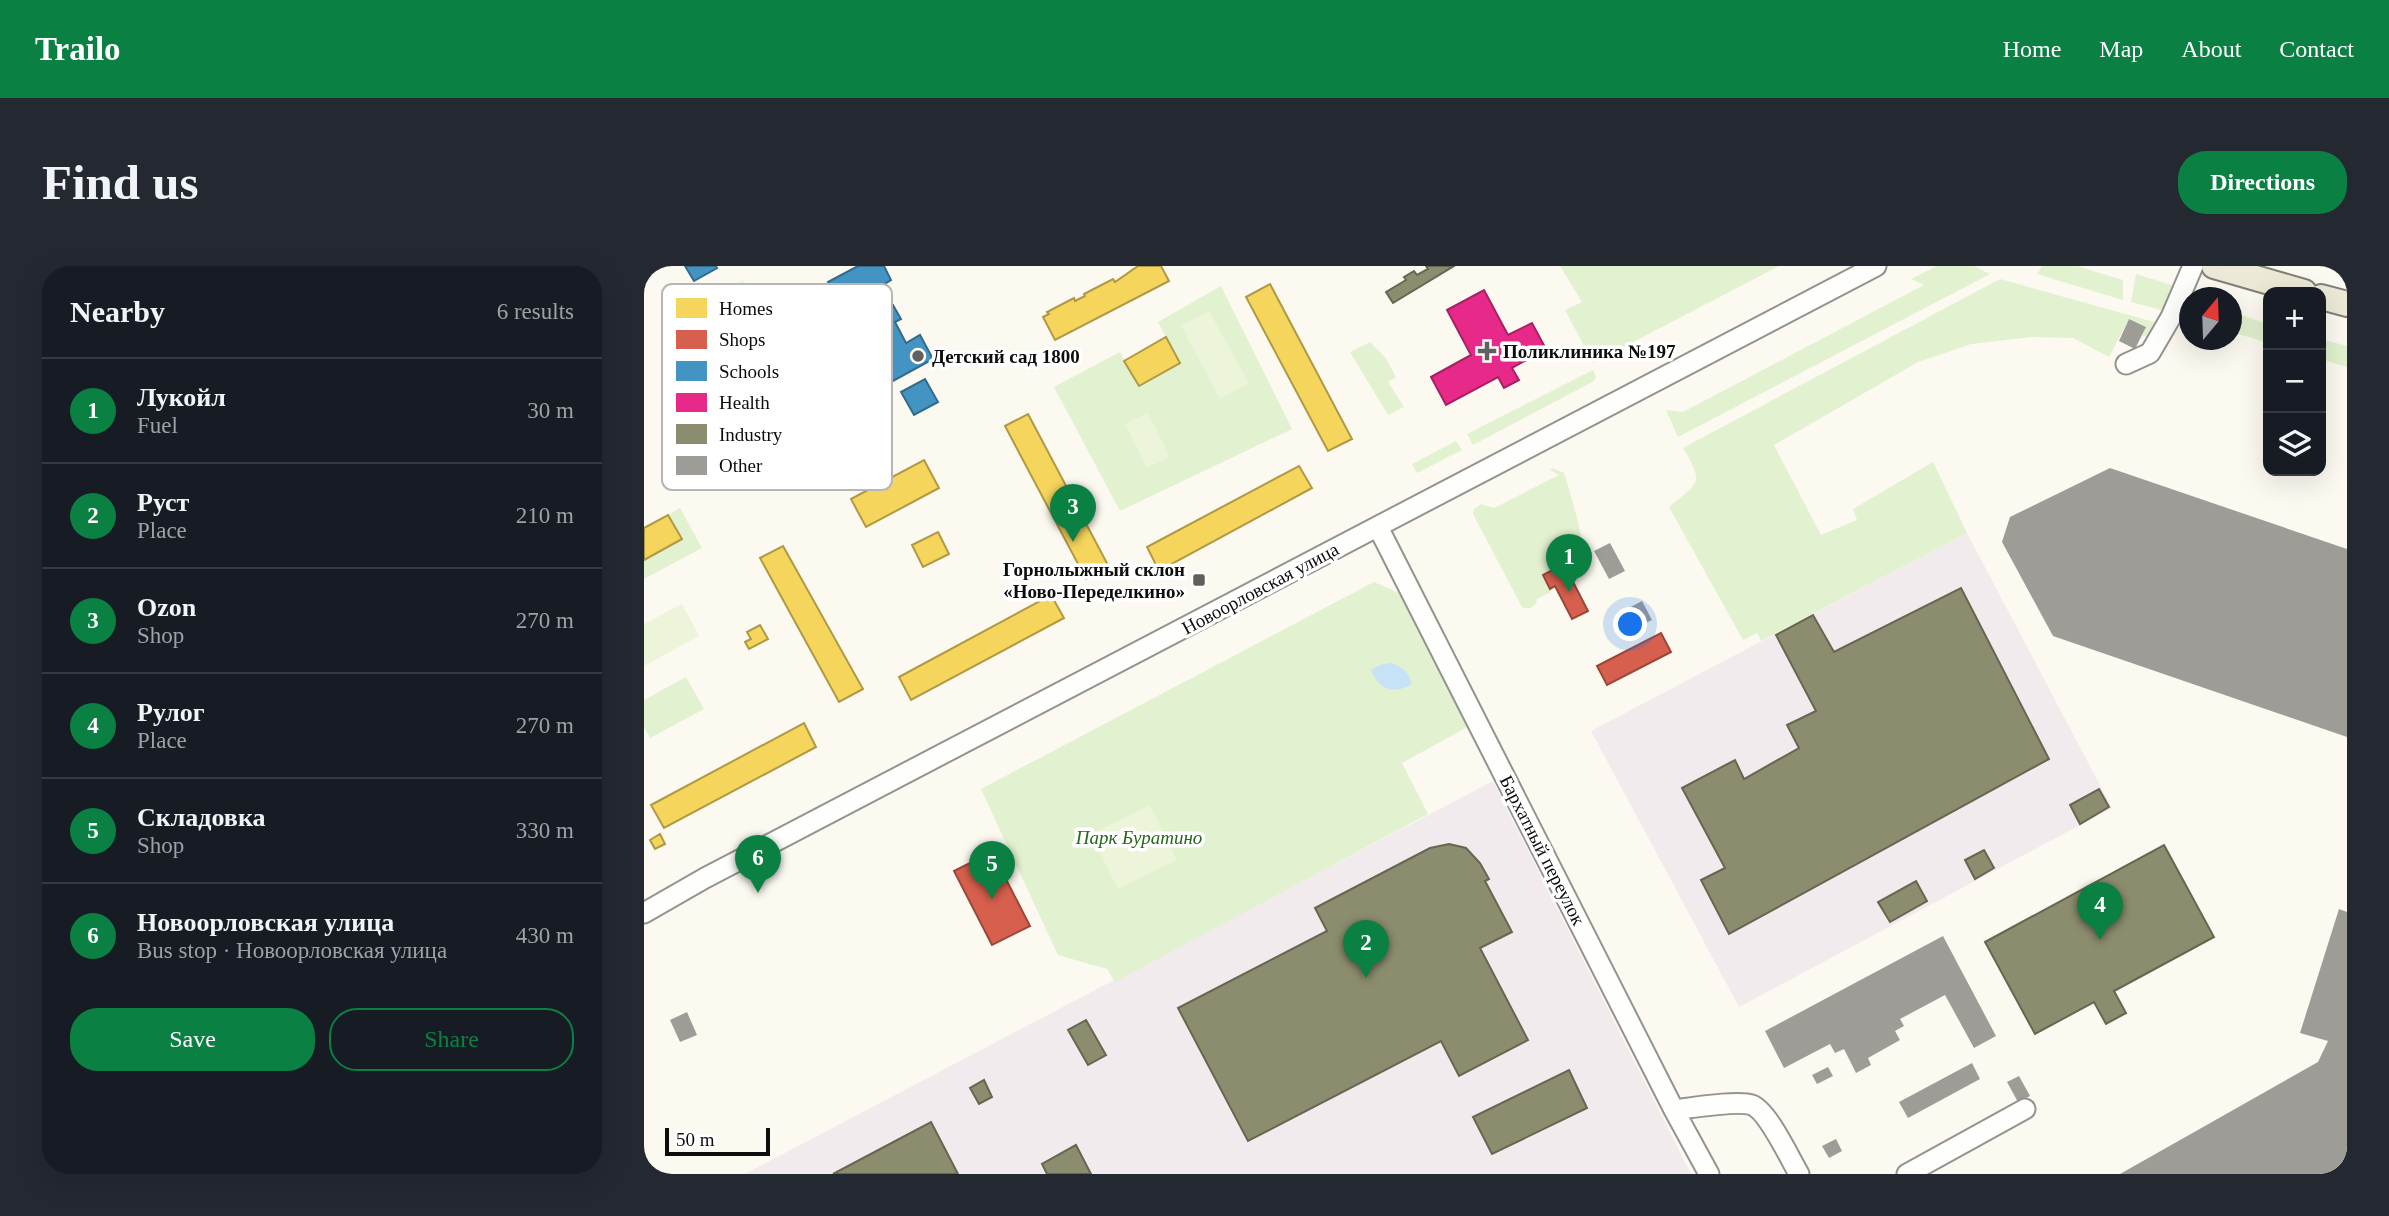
<!DOCTYPE html>
<meta charset="utf-8">
<style>
:root{--surface:#171b24;--page:#242831;--text:#f1f3f6;--muted:#9ea1a6;--line:#363941;--accent:#0b8043}
body{margin:0;font-family:Georgia,serif;background:var(--page);color:var(--text)}
.controls{position:absolute;right:21px;top:21px;display:grid;overflow:hidden;border-radius:14px;box-shadow:0 7px 28px #0002}
.controls button{width:63px;height:63px;display:grid;place-items:center;padding:0;border:0;border-bottom:2px solid var(--line);background:var(--surface);color:var(--text);font:35px sans-serif}
.compass{position:absolute;left:1535px;top:21px;width:63px;height:63px;border-radius:50%;background:var(--surface);box-shadow:0 7px 28px #0002;rotate:19deg}
.scale{position:absolute;left:21px;bottom:18px;width:105px;box-sizing:border-box;padding-left:7px;border:4px solid #0d0d0d;border-top:0;font-size:19px;line-height:24px;white-space:nowrap;color:#0d0d0d;-webkit-text-stroke:5px #fff;paint-order:stroke}
.you{position:absolute;left:987px;top:359px;width:24px;height:24px;margin:-18px;border:5px solid #fff;border-radius:50%;background:#1a73e8;box-shadow:0 0 0 10px #1a73e833}
.badge{display:grid;place-items:center;width:46px;height:46px;border-radius:50%;background:var(--accent);color:#fff;font-size:23px;font-weight:700}
.pin{position:absolute;translate:-50% -58px;filter:drop-shadow(0 2px 4px #0008)}
.pin::after{content:'';position:absolute;top:37px;width:24px;height:21px;background:inherit;clip-path:polygon(0 0,100% 0,50% 100%)}
.list{margin:0;padding:0;list-style:none}
h2{display:flex;justify-content:space-between;align-items:center;height:91px;margin:0;padding:0 28px;font-size:30px}
h2 small{font-size:23px;font-weight:400;color:var(--muted)}
.list li{display:grid;grid-template-columns:46px 1fr auto;gap:21px;align-items:center;box-sizing:border-box;height:105px;padding:0 28px;border-top:2px solid var(--line)}
.list b{display:block;font-size:26px;white-space:nowrap}
.list p{margin:0;font-size:23px;white-space:nowrap;color:var(--muted)}
.list em{font-size:23px;font-style:normal;color:var(--muted)}
.actions{display:flex;gap:14px;padding:21px 28px}
.actions a{flex:1;padding:16px 0;border:2px solid var(--accent);border-radius:28px;text-align:center;font-size:24px;color:var(--accent)}
.actions .main{background:var(--accent);color:#fff}
.icon{flex:none;width:38px;height:38px;fill:none;stroke:currentColor;stroke-width:2;stroke-linecap:round;stroke-linejoin:round}
.map{position:relative;flex:none;width:1703px;height:908px;overflow:hidden;border-radius:28px}
header{display:flex;align-items:center;gap:42px;box-sizing:border-box;height:98px;padding:0 35px;background:var(--accent);color:#fff}
header strong{font-size:33px}
nav{display:flex;gap:38px;margin-inline-start:auto;font-size:24px}
.intro{display:flex;align-items:center;justify-content:space-between;box-sizing:border-box;height:168px;padding:0 42px}
h1{margin:0;font-size:49px}
.button{padding:18px 32px;border-radius:28px;background:var(--accent);color:#fff;font-size:24px;font-weight:700}
main{display:flex;gap:42px;padding:0 42px}
aside{flex:1;background:var(--surface);border-radius:28px;box-shadow:0 7px 28px #0002}
.map>svg:first-child{display:block}
.industrial{fill:#f2ebee}
.green{fill:#e2f1cf}
.pitch{fill:#ecf5d9}
.water{fill:#c6e2f6}
.homes{fill:#f6d55c;stroke:#b09944;stroke-width:2}
.shops{fill:#d6604d;stroke:#9a473a;stroke-width:2}
.schools{fill:#4393c3;stroke:#336b8c;stroke-width:2}
.health{fill:#e7298a;stroke:#a62164;stroke-width:2}
.industry{fill:#8c8c6e;stroke:#666651;stroke-width:2}
.building{fill:#9e9c96}
.lines{fill:none;stroke-linecap:round;stroke-linejoin:round}
.minor-casing{stroke:#94938f;stroke-width:23}
.major-casing{stroke:#81817c;stroke-width:28}
.minor{stroke:#fefefd;stroke-width:19}
.major{stroke:#ede9d7;stroke-width:24}
.poi-dot{fill:#60605c;stroke:#fff;stroke-width:2.5}
.labels{text-anchor:middle;stroke-width:7;stroke-linejoin:round;paint-order:stroke}
.poi-label{font-size:19px;font-weight:bold;fill:#0d0d0d;stroke:#fff;text-anchor:start}
.street-label{font-size:19px;fill:#0d0d0d;stroke:#fff}
.park-label{font-size:19px;font-style:italic;fill:#26671a;stroke:#fff}
.key{fill:#fff;stroke:#b6b6b6;stroke-width:2}
.key-label{font-size:19px;fill:#0d0d0d}
</style>
<header>
<strong>Trailo</strong>
<nav><a>Home</a><a>Map</a><a>About</a><a>Contact</a></nav>
</header>
<div class="intro"><h1>Find us</h1><a class="button">Directions</a></div>
<main>
<aside>
<h2>Nearby<small>6 results</small></h2>
<ul class="list">
<li><span class="badge">1</span><div><b>Лукойл</b><p>Fuel</p></div><em>30 m</em></li>
<li><span class="badge">2</span><div><b>Руст</b><p>Place</p></div><em>210 m</em></li>
<li><span class="badge">3</span><div><b>Ozon</b><p>Shop</p></div><em>270 m</em></li>
<li><span class="badge">4</span><div><b>Рулог</b><p>Place</p></div><em>270 m</em></li>
<li><span class="badge">5</span><div><b>Складовка</b><p>Shop</p></div><em>330 m</em></li>
<li><span class="badge">6</span><div><b>Новоорловская улица</b><p>Bus stop · Новоорловская улица</p></div><em>430 m</em></li>
</ul>
<div class="actions"><a class="main">Save</a><a>Share</a></div>
</aside>
<div class="map">
<svg width="1703" height="908" viewBox="0 0 1703 908">
<rect width="100%" height="100%" fill="#fbf9f0"/>
<path class="industrial" d="M1323,267L1468,542L1095,741L947,465Z
M849,515L1047,908H101Z"/>
<path class="green" d="M916,0H1135L949,97L921,44L938,36Z
M1293,0H1330L1346,8L1034,171L1022,144L1039,146L1280,19L1267,13Z
M1398,0H1433L1479,14V34L1393,8Z
M1492,8L1528,19L1518,44L1487,36Z
M1356,13L1517,58L1510,74L1498,69L1501,60L1485,53L1465,91L1429,72L1388,71L1327,78L1274,96L1130,179L1177,269L1213,254L1209,243L1289,196L1323,267L1117,375L1113,367L1099,374L1025,241C1056,215 1060,218 1039,182Z
M577,20L648,163L476,245L410,121L476,86L495,120L536,97L514,56Z
M1588,46L1624,58V77L1588,66Z
M1677,73L1703,80V101L1677,93Z
M726,76L741,91L752,111L744,116L760,141L744,149L706,86Z
M949,104L952,111L950,115L829,179L823,168Z
M812,175L818,184L773,207L768,198Z
M909,202L920,207C930,241 942,274 939,310L934,312L924,296L900,308L907,326L893,333L892,338C887,342 884,344 878,341L829,248L830,243L837,238L850,242L915,209L906,204Z
M36,242L58,282L0,313V294L37,273L24,249Z
M730,316L757,328L825,460L758,497L784,548L471,716L463,703L414,689L337,523Z
M42,411L60,443L6,472L0,461V434Z"/>
<path class="pitch" d="M99,14L113,39L57,69L44,44Z
M565,45L605,117L576,133L537,60Z
M504,147L526,191L503,202L481,158Z
M38,338L55,370L0,400V358Z
M506,539L533,594L474,623L447,568Z"/>
<path class="water" d="M747,397C759,401 764,406 768,418C750,429 735,424 727,404L736,399Z"/>
<path class="homes" d="M494,0H517L525,15L411,74L399,51L405,48L403,46L430,32L431,35L441,30L440,28L469,13L471,16Z
M626,18L708,173L684,185L602,31Z
M522,71L536,97L495,120L480,95Z
M384,148L465,301L442,313L361,160Z
M280,194L295,222L222,261L207,233Z
M655,200L668,222L515,305L503,281Z
M24,249L38,273L0,294V262Z
M294,266L305,288L279,301L268,279Z
M139,280L219,423L195,436L116,292Z
M407,329L420,352L267,434L255,411Z
M116,359L124,373L105,383L101,376L107,373L103,366Z
M160,457L172,481L20,562L7,539Z
M16,568L21,578L11,583L6,574Z"/>
<path class="shops" d="M924,296L931,310L927,312L944,345L928,353L911,320L906,323L899,309Z
M1017,367L1027,386L963,419L953,400Z
M348,586L386,660L348,679L310,605Z"/>
<path class="schools" d="M41,0H72L73,2L50,15Z
M214,0H240L247,14L232,23L243,42L249,39L257,53L251,56L262,77L276,69L289,93L240,120L226,95L241,86L230,65L223,69L217,57L223,54L212,33L197,41L184,16Z
M281,113L294,136L270,149L257,126Z"/>
<path class="health" d="M840,24L864,69L888,57L902,83L868,102L875,114L860,122L854,111L802,139L787,111L827,89L803,44Z"/>
<path class="industry" d="M782,0H810L749,37L742,26L762,14L760,11L770,5L773,9L784,3Z
M1317,322L1405,493L1085,668L1057,614L1081,602L1038,522L1091,494L1100,513L1155,482L1143,459L1172,445L1132,369L1169,349L1190,386Z
M1455,523L1465,541L1436,558L1426,539Z
M805,578L822,582L836,597L845,613L841,615L868,666L836,682L884,774L815,810L797,775L604,875L534,742L683,665L671,642L786,582Z
M1520,579L1570,671L1470,725L1482,747L1462,758L1450,736L1391,768L1341,676Z
M1340,584L1350,602L1331,613L1321,594Z
M1272,615L1283,635L1246,656L1234,636Z
M442,754L462,789L444,799L424,764Z
M925,804L943,842L848,888L829,851Z
M340,814L348,831L335,838L326,822Z
M287,856L314,908H189L257,872Z
M432,879L447,908H403L398,898Z"/>
<path class="building" d="M1485,53L1502,61L1491,83L1475,75Z
M1466,202L1703,283V471L1409,370L1358,276L1366,251Z
M966,277L981,305L965,313L950,285Z
M998,335L1008,354L988,364L979,345Z
M1695,643L1703,646V908H1476L1674,796L1684,775L1656,767Z
M1299,670L1352,770L1330,782L1301,729L1256,753L1260,760L1251,765L1256,774L1224,792L1227,799L1212,807L1200,783L1191,787L1186,778L1140,802L1121,765Z
M43,746L53,769L36,776L26,754Z
M1328,797L1336,813L1264,852L1255,836Z
M1184,801L1189,810L1173,818L1168,809Z
M1375,810L1386,830L1374,836L1363,816Z
M1192,873L1198,885L1185,892L1178,880Z"/>
<g class="lines">
<defs>
<path id="minor" d="M1482,98L1506,87L1527,51L1549,0
M734,261L1030,844L1065,908
M0,647L61,612L1232,0
M1030,844C1047,842 1094,834 1108,839C1124,845 1146,893 1155,908
M1263,908L1381,843"/>
<path id="major" d="M1570,0L1660,26
M1677,31L1703,38"/>
</defs>
<use href="#minor" class="minor-casing"/>
<use href="#major" class="major-casing"/>
<use href="#minor" class="minor"/>
<use href="#major" class="major"/>
</g>
<g class="poi-dot">
<path d="M839.5 74.5h7v7h7v7h-7v7h-7v-7h-7v-7h7z"/>
<circle cx="274" cy="90" r="7"/>
<rect x="548" y="307" width="14" height="14" rx="3.5"/>
</g>
<g class="labels">
<g class="poi-label">
<text x="859" y="92">Поликлиника №197</text>
<text x="288" y="97">Детский сад 1800</text>
<text x="541" y="310" text-anchor="end">Горнолыжный склон<tspan x="541" dy="22">«Ново-Переделкино»</tspan></text>
</g>
<g class="street-label">
<text transform="translate(616 322) rotate(-28)" y="7">Новоорловская улица</text>
<text transform="translate(899 584) rotate(63)" y="7">Бархатный переулок</text>
</g>
<g class="park-label">
<text x="495" y="578">Парк Буратино</text>
</g>
</g>
<rect x="18" y="18" width="230" height="206" rx="10" class="key"/>
<rect x="32" y="32" width="31" height="20" fill="#f6d55c"/>
<rect x="32" y="64" width="31" height="19" fill="#d6604d"/>
<rect x="32" y="95" width="31" height="20" fill="#4393c3"/>
<rect x="32" y="127" width="31" height="19" fill="#e7298a"/>
<rect x="32" y="158" width="31" height="20" fill="#8c8c6e"/>
<rect x="32" y="190" width="31" height="19" fill="#9e9c96"/>
<g class="key-label">
<text x="75" y="49">Homes</text>
<text x="75" y="80">Shops</text>
<text x="75" y="112">Schools</text>
<text x="75" y="143">Health</text>
<text x="75" y="175">Industry</text>
<text x="75" y="206">Other</text>
</g>
</svg>
<div class="controls">
<button>+</button>
<button>−</button>
<button><svg class="icon" aria-label="layers" viewBox="0 0 24 24"><path d="M12 4l9 5-9 5-9-5zM3 14l9 5 9-5"/></svg></button>
</div>
<svg class="compass" viewBox="-18 -18 36 36"><path d="M0-13l5 13h-10z" fill="#e53935"/><path d="M0 13l5-13h-10z" fill="#9ea1a6"/></svg>
<div class="scale">50 m</div>
<div class="you"></div>
<div class="pin badge" style="left:925px;top:326px">1</div>
<div class="pin badge" style="left:722px;top:712px">2</div>
<div class="pin badge" style="left:429px;top:276px">3</div>
<div class="pin badge" style="left:1456px;top:674px">4</div>
<div class="pin badge" style="left:348px;top:633px">5</div>
<div class="pin badge" style="left:114px;top:627px">6</div>
</div>
</main>
